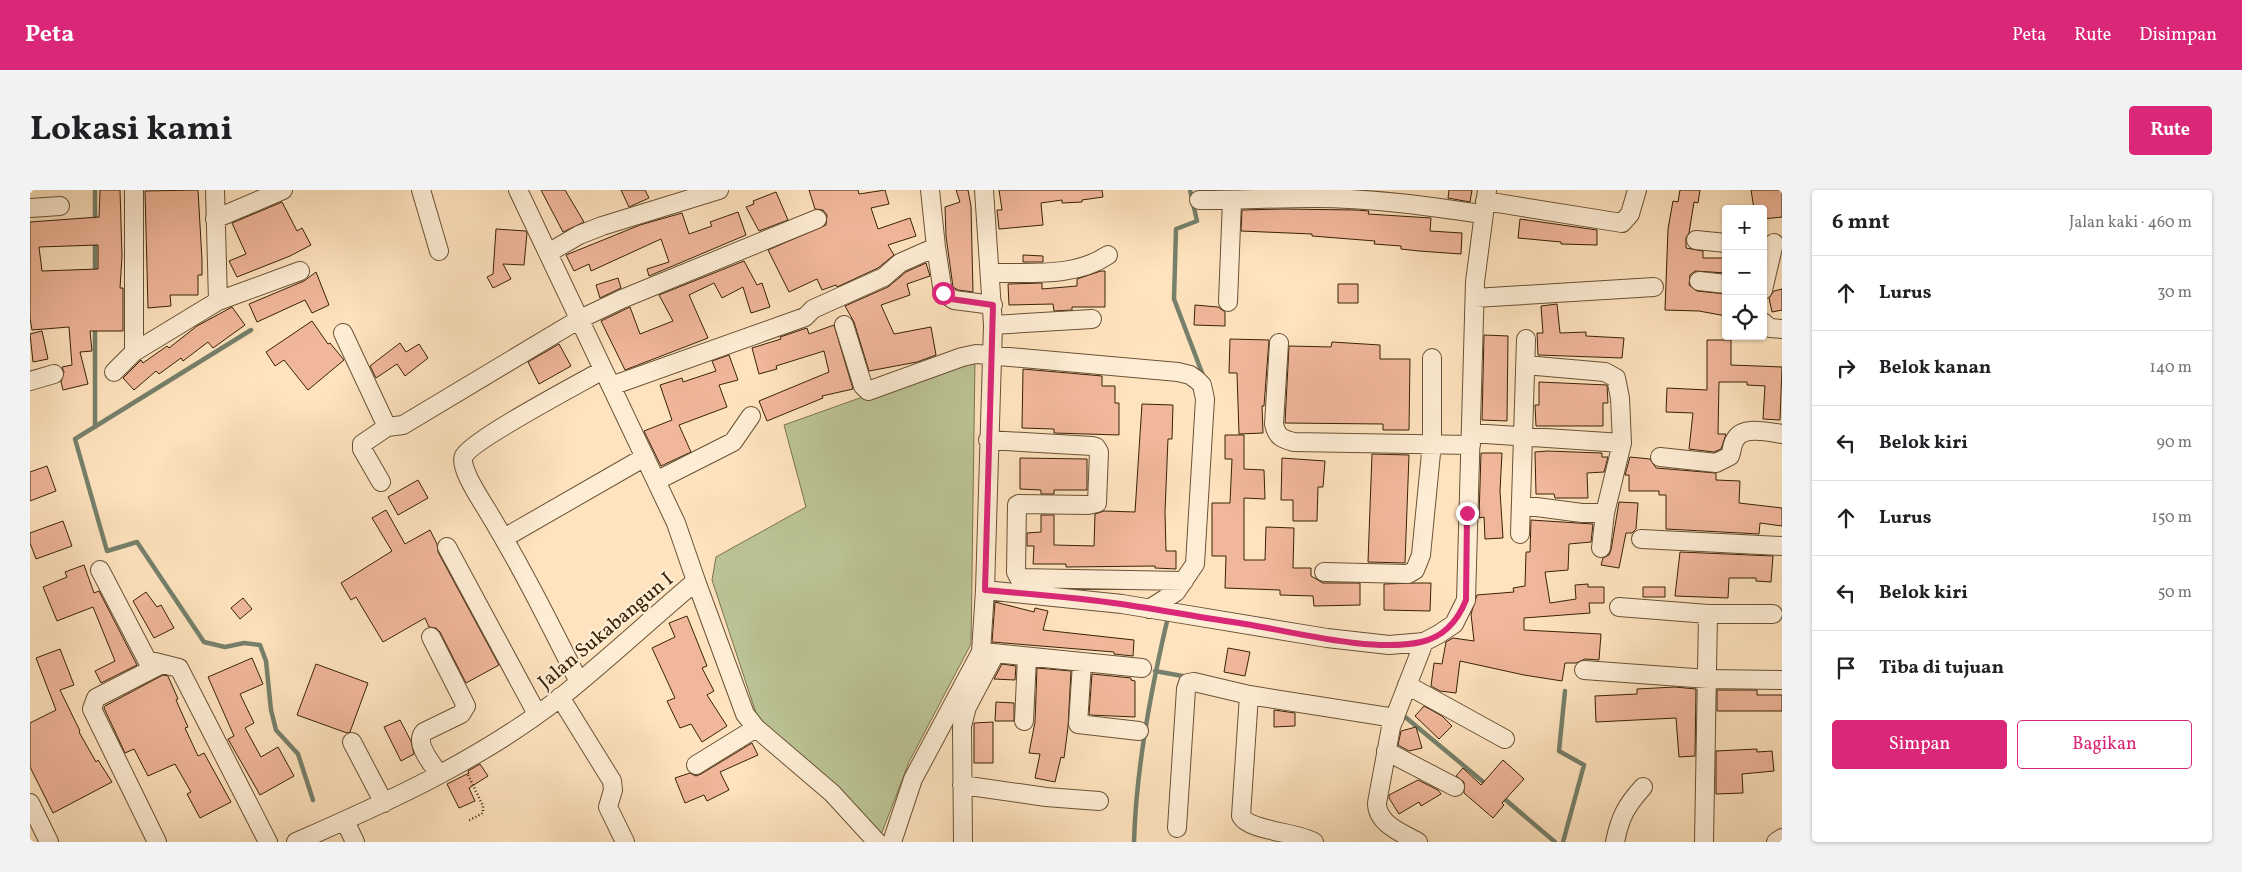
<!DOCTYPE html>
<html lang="id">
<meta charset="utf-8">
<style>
:root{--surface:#fff;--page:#f2f2f2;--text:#202124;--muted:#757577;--line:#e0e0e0;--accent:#db2777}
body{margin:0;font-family:Vollkorn,serif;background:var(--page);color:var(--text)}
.controls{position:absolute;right:15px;top:15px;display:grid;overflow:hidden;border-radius:5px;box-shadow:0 1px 4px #0004}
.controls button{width:45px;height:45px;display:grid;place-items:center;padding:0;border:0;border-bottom:1px solid var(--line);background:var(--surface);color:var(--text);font:25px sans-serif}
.stop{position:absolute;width:15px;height:15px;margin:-11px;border:4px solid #db2777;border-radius:50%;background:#fff}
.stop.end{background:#db2777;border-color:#fff;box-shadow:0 1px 5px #0008}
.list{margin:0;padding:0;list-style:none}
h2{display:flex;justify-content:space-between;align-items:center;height:65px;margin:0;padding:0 20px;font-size:21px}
h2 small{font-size:16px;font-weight:400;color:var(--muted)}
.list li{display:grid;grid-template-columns:32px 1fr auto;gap:15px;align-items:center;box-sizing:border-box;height:75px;padding:0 20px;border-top:1px solid var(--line)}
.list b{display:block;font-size:19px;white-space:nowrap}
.list em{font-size:16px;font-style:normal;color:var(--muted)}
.actions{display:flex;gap:10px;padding:15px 20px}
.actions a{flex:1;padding:11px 0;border:1px solid var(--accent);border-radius:5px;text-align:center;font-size:18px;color:var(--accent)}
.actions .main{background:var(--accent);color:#fff}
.icon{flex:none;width:28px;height:28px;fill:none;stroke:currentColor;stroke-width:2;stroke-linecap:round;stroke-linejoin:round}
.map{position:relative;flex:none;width:1752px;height:652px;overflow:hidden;border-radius:5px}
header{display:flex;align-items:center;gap:30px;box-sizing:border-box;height:70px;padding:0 25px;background:var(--accent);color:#fff}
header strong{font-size:24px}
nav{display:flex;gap:28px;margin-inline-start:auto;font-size:18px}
.intro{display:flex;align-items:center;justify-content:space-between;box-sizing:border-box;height:120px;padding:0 30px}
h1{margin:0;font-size:35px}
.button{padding:12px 22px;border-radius:5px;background:var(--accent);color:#fff;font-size:18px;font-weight:700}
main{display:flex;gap:30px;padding:0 30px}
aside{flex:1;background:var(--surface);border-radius:5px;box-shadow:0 1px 4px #0004}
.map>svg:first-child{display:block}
.green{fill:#bcc495;stroke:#7a734e}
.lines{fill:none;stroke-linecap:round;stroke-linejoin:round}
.stream{stroke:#76806b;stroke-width:4.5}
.building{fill:#f1b79a;stroke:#382207;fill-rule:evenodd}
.minor-casing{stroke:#6a5235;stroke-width:20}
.path{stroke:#382207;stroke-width:2.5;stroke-dasharray:1 2.5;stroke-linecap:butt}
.minor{stroke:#feedd5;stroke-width:18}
.route{stroke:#db2777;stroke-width:6}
.labels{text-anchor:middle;stroke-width:4.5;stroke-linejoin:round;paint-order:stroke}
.street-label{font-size:20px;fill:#382207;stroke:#feedd5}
</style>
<header>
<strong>Peta</strong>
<nav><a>Peta</a><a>Rute</a><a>Disimpan</a></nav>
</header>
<div class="intro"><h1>Lokasi kami</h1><a class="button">Rute</a></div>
<main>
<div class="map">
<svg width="1752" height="652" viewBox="0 0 1752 652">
<rect width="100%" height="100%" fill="#fee3be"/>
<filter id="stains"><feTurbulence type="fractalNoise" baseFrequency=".004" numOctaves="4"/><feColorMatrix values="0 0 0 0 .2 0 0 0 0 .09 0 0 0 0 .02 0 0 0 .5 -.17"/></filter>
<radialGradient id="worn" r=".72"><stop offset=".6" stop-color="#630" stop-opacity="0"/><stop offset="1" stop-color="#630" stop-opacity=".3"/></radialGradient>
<path class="green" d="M945,167L941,454L879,572L851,645L778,572L727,526L682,390L686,367L776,317L754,235Z"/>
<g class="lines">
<path class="stream" d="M65,0V31
M1160,0L1167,31L1146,39L1144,109L1174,188
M65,51V84
M65,136V237
M221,140L45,249L77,361L107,352L174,452L195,457L214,453L230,455L236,471L241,520L246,540L268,564L283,610
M1125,481L1158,487
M1374,526L1457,595
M1471,606L1525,652
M1104,652C1106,578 1121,499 1138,427
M1533,652L1554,575L1529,561L1535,501"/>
</g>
<path class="building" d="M70,0H90L92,66L90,98H93V141H60L62,161L50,162L58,194L33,200L31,192L34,182L32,177L42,175L39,137L2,140L0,128V32L69,27ZM68,55V79L12,81L9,57Z
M168,0L172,70V85H168V105H140L141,116L118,118L115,1Z
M511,0H535L554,32L533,42Z
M591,0H615L619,8L599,17Z
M779,0H828L829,4L855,0L859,14L841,18L848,39L880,28L886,46L858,55L864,65L848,78L807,97L806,95L792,100L787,89L759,102L738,60L796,35L797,25L793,20L785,19Z
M926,0H938L941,16L943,102L928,100L923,97L916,46L915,17L930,12Z
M969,0H1072L1073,7L1052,10V12L1032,13V10L1011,13L1013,35L969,39L967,20H972Z
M1419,0H1442L1440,12L1418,8Z
M1650,0H1670L1668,13L1664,12L1659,43L1656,48V58L1673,61V68H1696V83L1665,81L1660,85L1659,95L1667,101L1696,104V126L1669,121L1635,120L1638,39L1643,11L1648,12Z
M1721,0H1752V27L1733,29V19H1724Z
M746,2L758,30L729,41L716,17L724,14L723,11Z
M252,12L267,41L272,38L281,55L260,66L207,87L199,71L216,64L202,33Z
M1253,19L1326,20L1339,21L1338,24L1401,28L1400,41L1432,43L1431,64L1389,61L1371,59V56L1344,54L1345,51L1282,46V44L1211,41L1212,20Z
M708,22L716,45L619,86L617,79L639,72L631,49L561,81L559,74L544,81L536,65L610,35L652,23L659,44L682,36L680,32Z
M1490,29L1567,40V55L1531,54V52L1488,48Z
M466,39L496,41L497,43L494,75L473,74L481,89L463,98L457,87L463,84Z
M993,65L1013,66V72H993Z
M714,71L727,95L732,93L740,117L721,123L713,97L692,108L684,93L659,105L678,148L595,180L571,131L600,117L610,144L643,131L629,105Z
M896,73L900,86L877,94L880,105L851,115L864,144L901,137L906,165L887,172L839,181L824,132L815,116L858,97L876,82Z
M1071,81H1075V117H1042V120L1024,121L1023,114L979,115L978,94L1012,93V99L1047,96V89Z
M286,82L299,115L282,123L275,110L227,132L219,114L274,91Z
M588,88L591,98L570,108L566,95Z
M1308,94H1328V113H1308Z
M1752,99V120L1742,122L1739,108L1744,101Z
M1527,114L1530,143L1556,142V146L1594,148L1592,168L1508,165L1507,143H1513L1511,116Z
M1165,115L1188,117L1195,122V136L1164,135Z
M202,117L215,135L183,158L178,152L153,171L151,168L129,184L126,181L104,200L93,188L111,170L113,173L137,156L139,158L167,136Z
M282,131L298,154L300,153L314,170L278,200L254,170L245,176L236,162Z
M804,135L823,199L792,206L793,208L737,231L729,211L799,182L794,161L746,176L747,179L729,184L722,158L751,149L750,147L777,138L779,144Z
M12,141L18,169L3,172L0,144Z
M1454,145L1478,146L1477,231L1452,230Z
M1200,149L1239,150L1234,216H1232L1233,243L1209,244L1207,183H1199Z
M1677,150H1701V175L1752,177L1750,230L1733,229L1735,196L1717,195V192H1689L1688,244H1696L1691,259L1684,262L1659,259L1663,223L1636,222L1637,198L1677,200Z
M1302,152L1350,155V169H1380L1379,240H1353V234L1255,233L1259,156L1301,157Z
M370,153L376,162L389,154L398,168L375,186L367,174L346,188L340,176Z
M529,154L541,176L509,194L498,172Z
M699,165L708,190L689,195L697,217L649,235L661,262L631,276L614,241L642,230L630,195L652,188L653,192L686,181L682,171Z
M993,179L1072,186V196H1085V213H1089V245L1024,243V239L992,238Z
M1509,192L1577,195L1578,213H1573V236H1506L1505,215H1509Z
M1112,214L1143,215L1142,249H1138L1135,322L1136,361H1146V379L1125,378V376L1036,377V374H1003L1004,356H997V343L1011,342V325H1024V355L1064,356L1065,324L1074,321L1105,322Z
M1195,245H1214V279L1234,280L1235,309L1214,308V370H1235L1236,337L1264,338L1263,378H1281V386L1293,393H1330V415L1284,416L1283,406L1250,405V400L1195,398L1196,366H1182V313H1200L1202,269H1195Z
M1517,261L1572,263V267H1578L1574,282L1557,283L1558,308H1525L1524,304H1506L1505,262Z
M1451,263H1472L1470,301L1473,348L1455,349L1454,327L1449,328Z
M1342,264L1379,265L1375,373L1338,372Z
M1600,267L1620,269L1626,278L1686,283V290L1710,291L1709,313L1752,318V336L1730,333L1729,344L1636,339V305H1629V301H1599V285H1595Z
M990,268L1057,269V300H1024V304H1011V300L990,299Z
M1252,268L1295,271L1293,297H1288L1287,331H1263V310H1251Z
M17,276L26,301L0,311V282Z
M388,290L398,308L368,325L358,307Z
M1589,312L1608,313L1606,339L1602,343H1596L1589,378L1571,375L1573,368L1579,365L1581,360Z
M356,320L375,354L400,340L407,354L408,362L469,475L436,493L410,442L406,438L399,437L395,428L353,452L326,407L321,410L311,393L362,361L342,328Z
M1501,330L1563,334L1561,352L1539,354L1538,380L1515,382L1520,413L1546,409L1545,395L1558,394V397H1574V413H1559L1560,423L1494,428V440L1571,444L1569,470L1555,469L1546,473H1535L1532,491L1494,485L1430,471L1426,503L1410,501L1401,496L1404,473L1412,474L1416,452L1423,448L1444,451L1441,424L1447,405L1484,402L1483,398L1495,396L1496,362H1500Z
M33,331L42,356L6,369L0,353V343Z
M1650,362L1743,366L1741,392L1726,391V388H1699L1698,408L1645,406Z
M54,375L64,403L69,401L107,475L71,493L65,481L85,471L63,417L27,431L13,397L37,387L35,382Z
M1384,393H1401L1400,421L1354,420V394Z
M1613,397H1635V407H1613Z
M116,402L127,417L131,415L144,438L124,448L103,411Z
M213,408L222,419L210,429L201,418Z
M965,412L1004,422L1005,418L1018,421L1013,440L1104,450L1103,466L1084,464V462L962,452Z
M657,426L677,476L672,478L684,501L677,505L697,536L672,552L661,534L650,538L637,511L645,508L622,458L645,447L639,433Z
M1198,458L1220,462L1215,486L1194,482Z
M30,459L44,495L30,500L50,541L49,542L66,572L68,570L82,592L23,623L0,577V533L26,520L6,468Z
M222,468L233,494L210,504L224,533L215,538L231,567L248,557L264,586L230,605L198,549L204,546L178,487Z
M286,474L338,493L320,542L317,543L267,525Z
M972,474L986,476L985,490L964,489Z
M1007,478L1041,481L1038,537L1034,568L1031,567L1025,592L1005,588L1010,564L999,563L1005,532Z
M1062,484L1101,488V490L1105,491V527L1059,525Z
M133,485L138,486L148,509L146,510L158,537L155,538L168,566L174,563L201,612L170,628L157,604L161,602L145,574L118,586L104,559L95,563L74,518L75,516Z
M1645,497L1666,499L1665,566L1649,567L1646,528L1566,532L1565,506L1607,504V499Z
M1687,500H1727V505H1752V521H1687Z
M966,512L984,513V531H965Z
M1394,516L1412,526L1422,536L1409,549L1385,526Z
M1244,520L1265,523V536L1244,537Z
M370,530L381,551L384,564L371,571L354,537Z
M963,532V573H944V533Z
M1386,537L1392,558L1379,561L1368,555L1371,541Z
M722,553L728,565L690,582L699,600L677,611L674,605L655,613L645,588L660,583L666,586L671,584Z
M1727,559V562L1742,561L1744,581L1712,584L1713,603L1686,604V561Z
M1473,570L1494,589L1472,613L1474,615L1463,628L1434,603V592L1426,586L1433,578L1451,595Z
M450,574L458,586L439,598L445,611L429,618L417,594L439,583L438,581Z
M1388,590L1408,600L1411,604L1391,616L1389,612L1369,624L1359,608V605Z"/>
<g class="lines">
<defs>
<path id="minor" d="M185,0L188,111
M391,0L409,61
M900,0L906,57L913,103L924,110L963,115
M1169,10C1207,10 1246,8 1284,8C1341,8 1397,16 1452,24
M1455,11L1592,33L1600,24L1607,0
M0,18L30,16
M185,29L253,0
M1666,50L1696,53
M518,63L549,45L572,36L689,0
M960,83C999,82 1044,88 1078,65
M1669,91L1696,94
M1733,100L1744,53
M1445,108L1624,97
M1198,112L1202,10
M1733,132L1740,138L1752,139
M814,135L833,196L838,201L932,167L946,164L1148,182L1160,185L1167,190L1172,195L1175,209L1165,374L1146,402L1119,419
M963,135L1062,129
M313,143L357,237
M1249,153L1244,234C1247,247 1252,249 1264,252L1441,255
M104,162V0
M84,182L104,162L188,111L270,81
M0,191L24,184
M581,196L775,127L783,119L854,87L870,73L906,57
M1441,243L1592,253
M958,250L1062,256L1066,257L1069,262L1067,313L1058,315L989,314L987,315L986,382L989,388L1154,391
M1630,267L1686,273L1700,266C1702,261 1702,254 1705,250C1712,235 1739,242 1752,244
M626,291L703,252L721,226
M351,292L332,259V254L357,237L373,235L548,130L592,109L787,29
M1491,315L1552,323H1575L1592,253L1590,208L1586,188L1575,182L1495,175
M1490,344L1496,149
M474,348L615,267
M1611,349L1752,356
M417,357L507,524
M1571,358L1575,323
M70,380L117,470L149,478L238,652
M1294,382L1378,384L1385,380L1391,365L1402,253V168
M666,391L715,524L726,538L802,603L847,652
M955,400L1092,414L1297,448L1359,455L1394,452L1409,444L1424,434L1436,410L1445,92L1457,0
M1589,417L1678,424H1743
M401,447L436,516L431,524L394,542C384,553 402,574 409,584
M954,462L1112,478
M1052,473L1048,534L1109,541
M1554,480L1678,489L1752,490
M549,492C520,434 491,376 457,320C451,310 428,276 434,266C442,250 550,193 573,180
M1377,495L1475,549
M1219,505L1211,626C1219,641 1267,642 1284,652
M530,507L582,591L583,600L578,617L595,652
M994,531L997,467
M322,552L354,613
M1356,561L1425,597
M666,575L726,538
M932,595L1016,607L1069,611
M0,613L19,652
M315,631L325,652
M1147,638L1156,499L1158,493L1164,492L1219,505L1365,528
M127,652L62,519L66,508L132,474
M266,652C358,612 452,569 531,507C577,470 621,429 666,391L646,333L488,0
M862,652L883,589L951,462L955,400L963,135L954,0
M933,652L932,536L937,517L965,464
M1388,652C1372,643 1347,634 1347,613L1361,537L1394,452
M1585,652C1590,627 1596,616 1613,597
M1674,652L1678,424
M1746,652L1752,648"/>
</defs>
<use href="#minor" class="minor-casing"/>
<path class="path" d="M438,585L453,616V623L438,631"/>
<use href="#minor" class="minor"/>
</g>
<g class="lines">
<path class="route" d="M913,103L921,109L963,115L955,400C1000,404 1046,407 1091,414C1132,420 1173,428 1215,434C1265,442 1342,463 1391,452C1414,447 1428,430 1436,410L1437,323"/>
</g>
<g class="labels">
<g class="street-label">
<text transform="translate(575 440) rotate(-40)" y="7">Jalan Sukabangun I</text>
</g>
</g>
<rect width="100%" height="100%" filter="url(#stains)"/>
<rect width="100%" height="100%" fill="url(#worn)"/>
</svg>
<div class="controls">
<button>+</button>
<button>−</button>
<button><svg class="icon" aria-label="locate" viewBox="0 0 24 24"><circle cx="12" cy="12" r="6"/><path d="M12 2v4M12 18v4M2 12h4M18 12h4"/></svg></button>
</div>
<div class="stop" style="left:913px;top:103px"></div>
<div class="stop end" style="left:1437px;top:323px"></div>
</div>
<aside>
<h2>6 mnt<small>Jalan kaki · 460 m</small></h2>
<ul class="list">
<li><svg class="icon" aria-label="ahead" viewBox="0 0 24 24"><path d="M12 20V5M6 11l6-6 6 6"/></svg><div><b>Lurus</b></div><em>30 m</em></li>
<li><svg class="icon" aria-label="right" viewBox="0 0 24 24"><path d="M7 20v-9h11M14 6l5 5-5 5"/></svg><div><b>Belok kanan</b></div><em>140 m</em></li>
<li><svg class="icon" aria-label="left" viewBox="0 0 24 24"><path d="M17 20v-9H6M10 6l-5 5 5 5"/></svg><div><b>Belok kiri</b></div><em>90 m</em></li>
<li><svg class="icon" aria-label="ahead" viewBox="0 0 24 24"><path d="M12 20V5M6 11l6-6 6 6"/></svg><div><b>Lurus</b></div><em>150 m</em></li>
<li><svg class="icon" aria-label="left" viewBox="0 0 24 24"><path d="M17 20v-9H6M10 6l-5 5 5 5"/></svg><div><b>Belok kiri</b></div><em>50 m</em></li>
<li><svg class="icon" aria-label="arrive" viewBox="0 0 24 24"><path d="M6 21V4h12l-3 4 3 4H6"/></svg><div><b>Tiba di tujuan</b></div></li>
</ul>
<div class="actions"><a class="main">Simpan</a><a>Bagikan</a></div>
</aside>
</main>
